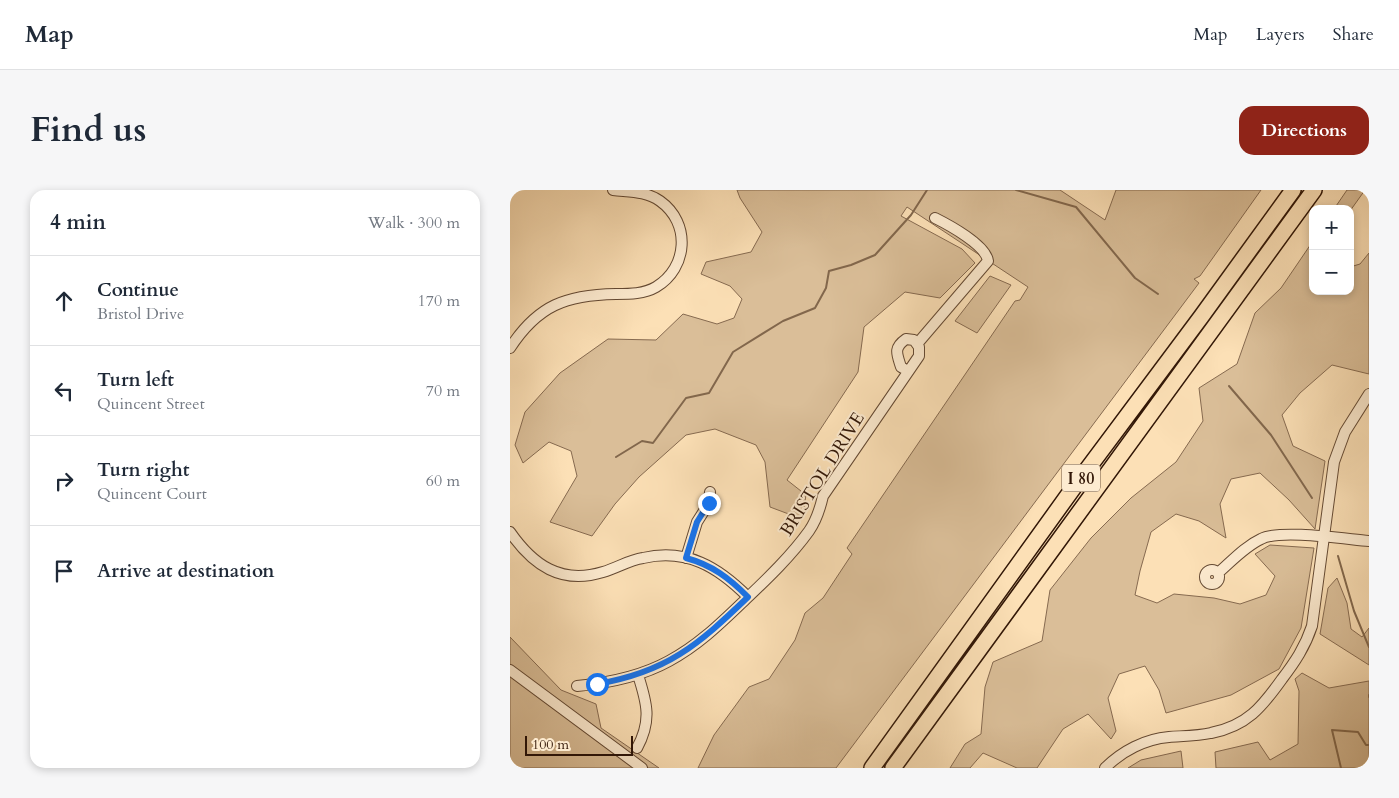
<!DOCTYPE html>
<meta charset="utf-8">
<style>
:root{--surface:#fff;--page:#f6f6f7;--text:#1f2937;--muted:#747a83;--line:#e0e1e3;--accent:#8f2418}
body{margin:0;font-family:Cardo,serif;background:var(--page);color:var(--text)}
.controls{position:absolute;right:15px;top:15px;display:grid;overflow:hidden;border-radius:10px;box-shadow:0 2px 8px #0003}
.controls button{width:45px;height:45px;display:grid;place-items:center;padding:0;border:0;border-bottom:1px solid var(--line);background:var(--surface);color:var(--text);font:25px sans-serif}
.scale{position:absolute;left:15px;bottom:12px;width:108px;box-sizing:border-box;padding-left:5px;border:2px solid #321707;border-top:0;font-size:14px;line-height:18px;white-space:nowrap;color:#321707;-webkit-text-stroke:4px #fdebd0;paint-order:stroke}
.stop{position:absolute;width:15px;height:15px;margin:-11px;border:4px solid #1a73e8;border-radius:50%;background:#fff}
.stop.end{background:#1a73e8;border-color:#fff;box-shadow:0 1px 5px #0008}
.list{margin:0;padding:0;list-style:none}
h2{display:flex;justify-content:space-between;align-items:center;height:65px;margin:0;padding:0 20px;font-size:21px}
h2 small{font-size:16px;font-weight:400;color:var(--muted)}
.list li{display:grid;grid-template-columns:32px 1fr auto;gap:15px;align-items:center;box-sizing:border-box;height:90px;padding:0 20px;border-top:1px solid var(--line)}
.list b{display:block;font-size:19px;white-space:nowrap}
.list p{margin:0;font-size:16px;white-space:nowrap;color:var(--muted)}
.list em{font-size:16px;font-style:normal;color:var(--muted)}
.icon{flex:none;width:28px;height:28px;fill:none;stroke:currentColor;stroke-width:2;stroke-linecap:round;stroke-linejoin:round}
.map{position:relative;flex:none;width:859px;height:578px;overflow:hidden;border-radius:15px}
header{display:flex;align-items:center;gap:30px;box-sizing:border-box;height:70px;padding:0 25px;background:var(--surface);border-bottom:1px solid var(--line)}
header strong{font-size:24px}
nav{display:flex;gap:28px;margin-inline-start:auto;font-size:18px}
.intro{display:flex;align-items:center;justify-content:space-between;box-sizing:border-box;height:120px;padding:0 30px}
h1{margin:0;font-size:35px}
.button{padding:12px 22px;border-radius:15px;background:var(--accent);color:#fff;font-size:18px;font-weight:700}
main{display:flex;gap:30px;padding:0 30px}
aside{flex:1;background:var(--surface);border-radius:15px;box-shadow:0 2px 8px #0003}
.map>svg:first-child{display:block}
.green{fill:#dabe98;stroke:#866a50}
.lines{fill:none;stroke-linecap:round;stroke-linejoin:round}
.stream{stroke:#82674c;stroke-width:2}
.minor-casing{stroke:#644933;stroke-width:12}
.highway-casing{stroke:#321707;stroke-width:18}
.minor{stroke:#fdebd0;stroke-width:10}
.highway{stroke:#fce0b6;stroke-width:15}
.route{stroke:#1a73e8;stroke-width:6}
.labels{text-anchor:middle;stroke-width:4;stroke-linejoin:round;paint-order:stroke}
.shield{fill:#fdebd0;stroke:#6f5743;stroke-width:1}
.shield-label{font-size:16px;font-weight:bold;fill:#321707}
.street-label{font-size:18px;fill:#321707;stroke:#fdebd0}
</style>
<header>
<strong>Map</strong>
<nav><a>Map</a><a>Layers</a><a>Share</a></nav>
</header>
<div class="intro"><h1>Find us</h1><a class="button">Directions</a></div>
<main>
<aside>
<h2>4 min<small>Walk · 300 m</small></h2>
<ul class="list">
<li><svg class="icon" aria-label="ahead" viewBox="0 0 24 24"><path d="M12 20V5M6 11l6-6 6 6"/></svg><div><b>Continue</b><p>Bristol Drive</p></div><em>170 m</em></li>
<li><svg class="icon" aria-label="left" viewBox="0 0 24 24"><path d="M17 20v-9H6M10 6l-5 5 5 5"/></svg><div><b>Turn left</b><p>Quincent Street</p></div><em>70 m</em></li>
<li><svg class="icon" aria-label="right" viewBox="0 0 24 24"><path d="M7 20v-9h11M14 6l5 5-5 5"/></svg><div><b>Turn right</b><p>Quincent Court</p></div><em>60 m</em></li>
<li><svg class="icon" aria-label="arrive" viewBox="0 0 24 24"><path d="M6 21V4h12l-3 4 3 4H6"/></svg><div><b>Arrive at destination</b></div></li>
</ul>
</aside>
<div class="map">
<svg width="859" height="578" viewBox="0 0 859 578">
<rect width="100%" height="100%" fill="#fce0b6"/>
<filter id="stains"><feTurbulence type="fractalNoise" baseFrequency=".004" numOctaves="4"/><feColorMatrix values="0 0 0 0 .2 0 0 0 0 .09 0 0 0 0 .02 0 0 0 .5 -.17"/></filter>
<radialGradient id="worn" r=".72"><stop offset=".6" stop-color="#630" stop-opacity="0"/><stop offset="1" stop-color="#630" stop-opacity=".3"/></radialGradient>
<path class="green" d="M227,0H550L595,30L606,0H751L690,86L684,89L689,93L326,578H188L204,545L239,497L259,489L285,450L295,423L313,408L342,364L337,358L505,111L510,110L518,97L397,17L391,26L452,59L465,73L430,108L395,102L354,137L348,182L277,290L296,305L292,329L260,317L255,272L246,255L205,239L176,245L129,287L105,314L82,346L40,332L67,286L61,261L39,252L13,273L5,255L15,222L50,183L98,149L146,150L173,124L207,134L224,128L232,109L220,96L191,84L196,72L241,62L252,42L230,8Z
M837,0H855L840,21V19H824Z
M803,51V101H840V77L850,74L859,63V184L822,175L790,203L772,225L783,256L815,271L805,339L779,310L750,283L721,289L710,314L716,348L689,331L666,324L641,342L630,381L625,405L647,413L664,404L704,408L730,414L756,405L765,386L745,364L760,355L804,358L791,438L769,479L721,505L656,523L649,500L635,476L609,484L598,508L606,541L601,549L578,524L553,539L527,578H507L473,563L460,578H440L455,554L471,544L475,497L483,472L532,451L540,400L581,348L621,308L666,272L693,231L689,198L727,174L745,123L771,98Z
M480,86L501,95L467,143L445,131Z
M827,388L837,413L841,439L852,447L859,438V475L810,444L818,398Z
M0,447L51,500L86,514L91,538L149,578H0Z
M792,483L819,498L859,491V578H706L705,562L748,552L760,570L788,554L789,501L785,489Z
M671,561L673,578H618L631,570Z"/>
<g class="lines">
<path class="stream" d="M506,0L566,17L625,88L648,104
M719,196L761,245L802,308
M106,267L132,251L143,253L176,208L199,203L223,162L273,131L305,118L316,98L319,81L341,75L365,65L401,25L417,0
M828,366L844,421L859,457
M859,505V507
M831,578L822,540L848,542L856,555H859"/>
<defs>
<path id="minor" d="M407,154L478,71C476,55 439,35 425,28
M0,158C28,115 56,105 106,104C120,104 134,104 146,97C178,78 181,33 150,11C136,1 119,2 103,0
M0,342C23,375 51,395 93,382C107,378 119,370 133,368C177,358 208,377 238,407
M176,368L187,332L199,313L200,302
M695 387a7 7 0 1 1 14 0a7 7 0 1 1-14 0Z
M708,383C722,371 734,357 751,349C770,339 835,349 859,351
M0,480L132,578
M67,496C99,493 130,487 159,471C189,455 212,432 236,409C258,388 281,366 299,341C306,331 310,319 313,306L409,166V157L404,150L396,149C383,158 387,164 391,177L398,181
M127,558C142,531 137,513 128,485
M595,578C612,561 635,549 659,547C673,546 688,546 701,543C737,536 752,517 772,489C785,472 795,457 802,436L824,272L835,242L859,204"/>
<path id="highway" d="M362,578L564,297L691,127L783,0
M383,578L804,0"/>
</defs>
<use href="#minor" class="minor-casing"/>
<use href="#highway" class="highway-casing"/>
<use href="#minor" class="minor"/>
<use href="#highway" class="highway"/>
</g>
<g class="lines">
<path class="route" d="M87,494C157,482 188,455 238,407C219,388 202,375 176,368L187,332L199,313"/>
</g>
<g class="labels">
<rect class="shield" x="552" y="274.5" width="38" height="27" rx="4"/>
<g class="shield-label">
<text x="571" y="294">I 80</text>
</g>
<g class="street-label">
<text transform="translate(312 284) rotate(-58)" y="6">BRISTOL DRIVE</text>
</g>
</g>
<rect width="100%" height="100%" filter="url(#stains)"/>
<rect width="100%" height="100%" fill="url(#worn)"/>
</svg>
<div class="controls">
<button>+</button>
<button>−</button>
</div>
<div class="scale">100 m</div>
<div class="stop" style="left:87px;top:494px"></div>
<div class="stop end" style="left:199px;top:313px"></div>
</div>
</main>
